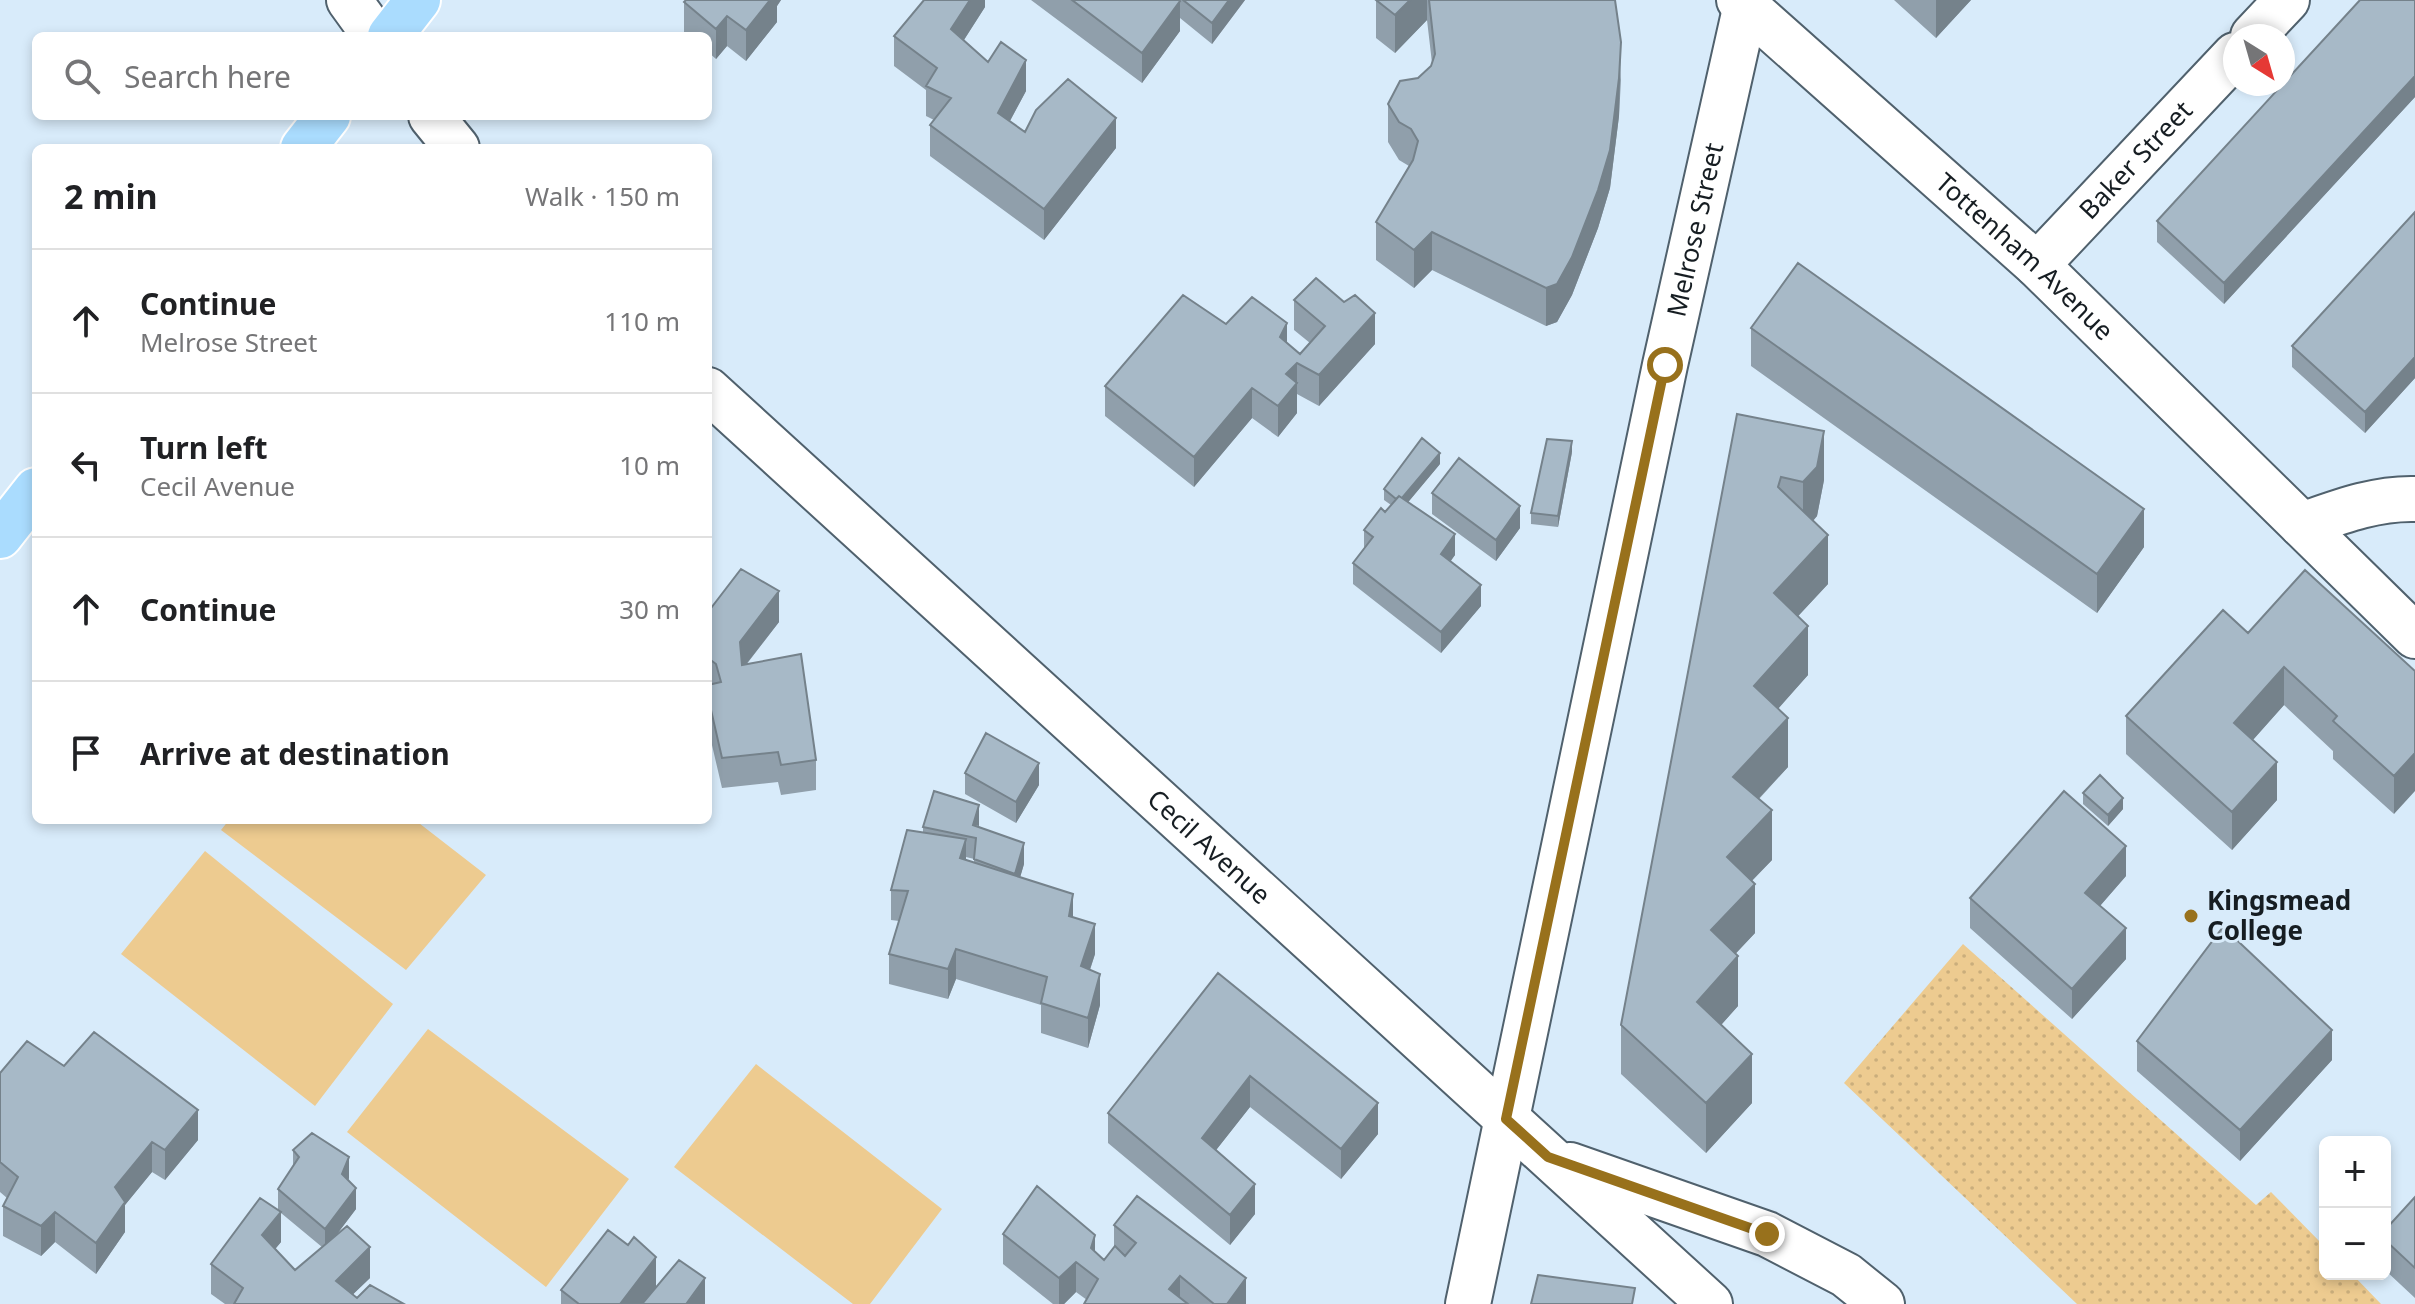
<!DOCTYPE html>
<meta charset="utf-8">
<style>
:root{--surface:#fff;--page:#f2f2f2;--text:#202124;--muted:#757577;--line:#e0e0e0}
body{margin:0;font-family:"Noto Sans",sans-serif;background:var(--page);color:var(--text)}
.controls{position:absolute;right:24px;bottom:24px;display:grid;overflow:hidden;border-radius:12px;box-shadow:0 4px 12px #0003}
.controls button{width:72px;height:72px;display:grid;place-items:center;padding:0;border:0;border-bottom:2px solid var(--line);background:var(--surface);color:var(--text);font:40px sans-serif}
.compass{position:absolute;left:2223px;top:24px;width:72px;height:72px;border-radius:50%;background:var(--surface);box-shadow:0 4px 12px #0003;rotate:143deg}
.stop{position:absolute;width:24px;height:24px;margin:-18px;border:6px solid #98711c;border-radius:50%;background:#fff}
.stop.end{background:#98711c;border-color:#fff;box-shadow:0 2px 8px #0008}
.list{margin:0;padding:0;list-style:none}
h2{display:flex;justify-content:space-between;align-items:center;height:104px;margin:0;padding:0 32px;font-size:34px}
h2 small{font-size:26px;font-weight:400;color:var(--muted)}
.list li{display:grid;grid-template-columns:52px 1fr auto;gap:24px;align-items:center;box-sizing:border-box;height:144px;padding:0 32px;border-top:2px solid var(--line)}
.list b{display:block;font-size:30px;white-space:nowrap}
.list p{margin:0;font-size:26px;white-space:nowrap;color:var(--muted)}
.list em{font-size:26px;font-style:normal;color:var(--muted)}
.icon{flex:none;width:44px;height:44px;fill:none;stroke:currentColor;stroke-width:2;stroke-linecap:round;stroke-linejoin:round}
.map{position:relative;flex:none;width:2415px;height:1304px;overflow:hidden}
.search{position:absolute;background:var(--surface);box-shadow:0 4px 12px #0003;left:32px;top:32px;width:680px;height:88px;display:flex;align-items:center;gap:20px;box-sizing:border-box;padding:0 28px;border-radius:12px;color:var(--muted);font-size:30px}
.panel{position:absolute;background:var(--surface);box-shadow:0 4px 12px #0003;left:32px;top:144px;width:680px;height:680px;border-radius:12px}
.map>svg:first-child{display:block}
.grass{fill:url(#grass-dots)}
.pitch{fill:#edcb90}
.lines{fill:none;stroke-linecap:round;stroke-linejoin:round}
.minor-casing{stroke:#50616d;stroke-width:48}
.major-casing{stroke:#fff;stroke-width:48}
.minor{stroke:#fff;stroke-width:44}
.major{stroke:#aadcfe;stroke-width:44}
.wall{fill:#909fab;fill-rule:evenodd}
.shaded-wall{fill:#75828b}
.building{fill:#a7b9c7;stroke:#75828b;stroke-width:2}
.route{stroke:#98711c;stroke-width:10}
.poi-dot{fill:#98711c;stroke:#d8ebfa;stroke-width:3}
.labels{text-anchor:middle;stroke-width:6;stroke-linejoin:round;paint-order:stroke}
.street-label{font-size:26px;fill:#161d22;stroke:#d8ebfa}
.poi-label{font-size:26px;font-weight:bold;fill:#161d22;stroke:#d8ebfa;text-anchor:start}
</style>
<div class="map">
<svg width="2415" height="1304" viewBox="0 0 2415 1304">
<defs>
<pattern id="grass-dots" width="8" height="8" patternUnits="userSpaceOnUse" patternTransform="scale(2)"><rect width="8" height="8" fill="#edcb90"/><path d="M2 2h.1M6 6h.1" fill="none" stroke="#caae7c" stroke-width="1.8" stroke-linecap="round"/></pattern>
</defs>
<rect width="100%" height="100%" fill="#d8ebfa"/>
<path class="grass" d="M1963,944L2256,1205L2271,1192L2325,1247V1274H2352L2381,1304H2077L1844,1083Z"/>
<path class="pitch" d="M229,820H415L486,875L406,970L221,830Z
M205,851L393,1004L315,1106L121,954Z
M428,1029L629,1179L546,1287L347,1132Z
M756,1064L942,1209L870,1304H853L674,1167Z"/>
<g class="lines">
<defs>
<g id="minor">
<path d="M349,0L375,36"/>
<path id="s1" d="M1739,0L2037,265L2415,636"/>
<path d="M2253,36L2287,0"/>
<path d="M431,116L457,148"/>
<path id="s2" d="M2037,265L2235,55"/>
<path id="s3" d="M708,390L1710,1304"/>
<path d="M2302,525C2339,512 2375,498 2415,499"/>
<path d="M1570,1165L1767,1234L1846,1275L1882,1304"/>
<path id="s4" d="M1468,1304L1665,365L1747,0"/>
</g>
<path id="major" d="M390,36L418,0
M303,148L328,116
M0,536L36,490"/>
</defs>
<use href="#minor" class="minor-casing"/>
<use href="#major" class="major-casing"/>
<use href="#minor" class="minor"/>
<use href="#major" class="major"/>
</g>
<path class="wall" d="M686,0H781L777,6V22L746,61L727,46L716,59L708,52V36H689L684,32V2Z
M985,0V7L964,40L988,62L1026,91L1010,121L1025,132L1116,148L1044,240L930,156V125L934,120L926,116V90L894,66V36Z
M1031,0H1245L1212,44L1180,18V31L1142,83Z
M1376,0H1615L1621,80L1619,116L1610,188L1598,228L1572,295L1557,322L1546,326L1432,270L1414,288L1376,260V222L1409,166L1399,160L1388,142V104L1431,66L1432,63L1427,20L1395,53L1376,38Z
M1894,0H1971L1936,38Z
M2415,0V97L2224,304L2157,242V221Z
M2415,212V378L2365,433L2292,367V346Z
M1294,300L1375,344L1319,406L1297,394V413L1278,437L1252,418L1194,487L1105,416V386L1226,324L1287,343L1300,354L1310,343L1294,330Z
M1751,328L2144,547L2097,613L1751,366Z
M1737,414L1824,480L1817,516L1813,521L1828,584L1798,616L1808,675L1778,708L1788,767L1759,799L1772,860L1752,881L1755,933L1735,954L1738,1006L1721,1025L1752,1103L1706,1153L1621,1074V1025Z
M1572,452L1558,527L1531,524V513Z
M1440,464L1408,502L1455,555L1450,561L1481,606L1441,653L1353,584V563L1364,549V530L1385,512L1391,505L1384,500V489Z
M1432,493L1520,528L1496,561L1432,514Z
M708,612L779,622L746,665L816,760V790L781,795L778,782L722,788L708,728Z
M2248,633L2415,671L2394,814L2333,759V751L2284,705L2253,740L2277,800L2232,850L2126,754V716Z
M965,773L1039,785L1016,823L965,794Z
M2083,793L2123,809L2108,826L2083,804Z
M923,827H979L1024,864L1020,877L1073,918L1095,954L1090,970L1100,1005L1088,1048L1041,1033V1005L956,979L948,999L889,984V954L899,921L891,920V890L923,832ZM966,857L974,859V863L966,860Z
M2126,876L2100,906L2126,959L2072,1019L1970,928V898Z
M1218,973L1378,1134L1341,1179L1250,1107L1216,1150L1255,1214L1230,1245L1108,1143V1113Z
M2137,1041L2332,1060L2240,1161L2137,1071Z
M64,1066L198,1140L165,1180L152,1172L125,1205V1232L96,1274L55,1242L41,1256L3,1236V1206L7,1198L0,1192V1073Z
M293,1150L349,1178L348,1181L356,1209L337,1234L370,1278L353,1294L357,1298L404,1304H225L211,1294V1264L278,1210V1189L293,1166ZM281,1213L322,1247L295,1270L275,1249L281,1242Z
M2415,1197V1298L2385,1270V1230Z
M1114,1225L1246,1304H1084L1087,1300L1076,1292L1064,1304H1053L1003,1264V1234L1095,1252L1104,1260L1114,1247Z
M656,1288L705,1304H561V1290Z"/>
<path class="shaded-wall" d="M768,0H781L777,6V22L746,61V30Z
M970,0H985V7L951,60V29Z
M1229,0H1245L1212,44V23Z
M1410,0H1427V20L1395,53V15Z
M1936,0H1971L1936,38Z
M1180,1V31L1142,83V53Z
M727,16V46L716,59V29Z
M1621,42L1619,116L1610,188L1598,228L1572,295L1557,322L1546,326V288Z
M1026,60V91L998,143V113Z
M2415,76V97L2224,304V283Z
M1116,118V148L1044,240V209Z
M1432,232V270L1414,288V250Z
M1375,313V344L1319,406V375Z
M1287,323V354L1280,337Z
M2415,357V378L2365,433V412Z
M1297,363V413L1278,437V406L1286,374Z
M1252,388V418L1194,487V457Z
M1824,431V480L1817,516L1803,532V482Z
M1572,441V452L1558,527V516Z
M1440,453V464L1400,512V501Z
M1520,506V528L1496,561V540Z
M2144,509V547L2097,613V574Z
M1455,534V555L1441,575V554Z
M1828,535V584L1774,642V593Z
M1481,585V606L1441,653V632Z
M779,591V622L740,672V642Z
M1808,626V675L1754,736V686Z
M2284,667V705L2234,761V723Z
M1788,718V767L1733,826V777Z
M2415,753V791L2394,814V776Z
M2277,762V800L2232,850V812Z
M1039,763V785L1016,823V802Z
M2123,798V809L2108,826V815Z
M979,805V826L973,825Z
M1772,810V860L1727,906V857Z
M966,839V869L960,858Z
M1024,843V864L1015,895V874Z
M2126,846V876L2085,923V893Z
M1755,884V933L1711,980V930Z
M1073,894V924L1069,916Z
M1095,924V954L1081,996V966Z
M2126,928V959L2072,1019V989Z
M956,949V979L948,999V969Z
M1738,956V1006L1697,1052V1002Z
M1100,974V1005L1088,1048V1018Z
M2332,1030V1060L2240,1161V1130Z
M1752,1054V1103L1706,1153V1103Z
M1250,1076V1107L1202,1168V1138Z
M1378,1103V1134L1341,1179V1149Z
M198,1110V1140L165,1180V1150Z
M152,1142V1172L125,1205V1232L96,1274V1243L115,1187Z
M349,1157V1178L342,1195V1174Z
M1255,1184V1214L1230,1245V1215Z
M356,1188V1209L325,1250V1229Z
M55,1212V1242L41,1256V1226Z
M281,1212V1242L262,1265V1235Z
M1095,1235V1265L1091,1248Z
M370,1247V1278L343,1304L336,1281Z
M656,1257V1295L649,1304H620Z
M1076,1262V1292L1064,1304H1059V1278Z
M1180,1276V1304L1169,1289Z
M705,1278V1304H687Z
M1246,1278V1304H1227Z"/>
<path class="building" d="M686,0H770L746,30L727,16L716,29L684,2Z
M924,0H970L951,29L988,62L1001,42L1026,60L998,113L1025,132L1036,110L1068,79L1116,118L1044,209L930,125L951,98L926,86L937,68L894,36Z
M1072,0H1179L1180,1L1142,53Z
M1183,0H1229L1212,23Z
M1376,0H1410L1395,15Z
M1429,0H1615L1621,42L1619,78L1610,150L1598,190L1572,257L1557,284L1546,288L1432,232L1414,250L1376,222L1413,160L1418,141L1411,129L1399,122L1388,104L1400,81L1418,78L1431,66L1435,54Z
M2360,0H2415V76L2224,283L2157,221Z
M2415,212V357L2365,412L2292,346Z
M1798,263L2144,509L2097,574L1751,328Z
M1316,278L1344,302L1355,295L1375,313L1319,375L1297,363L1286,374L1297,383L1278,406L1252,388L1194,457L1105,386L1183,295L1226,324L1252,297L1287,323L1280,337L1300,354L1325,326L1294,300Z
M1737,414L1824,431L1817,467L1803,482L1781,477L1778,487L1828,535L1774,593L1808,626L1754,686L1788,718L1733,777L1772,810L1727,857L1755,884L1711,930L1738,956L1697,1002L1752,1054L1706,1103L1621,1025Z
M1422,438L1440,453L1402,498L1399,496L1396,499L1384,489Z
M1547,439L1572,441L1558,516L1531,513Z
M1459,458L1520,506L1496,540L1432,493Z
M1399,496L1455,534L1441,554L1481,585L1441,632L1353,563L1373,537L1364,530L1381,508L1385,512Z
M741,569L779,591L740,642L742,665L801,654L816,760L781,765L778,752L722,758L708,697V685L721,682L716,664L708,658V612Z
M2305,570L2415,671V753L2394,776L2333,721L2337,716L2284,667L2234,723L2277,762L2232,812L2126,716L2223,610L2248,633Z
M986,733L1039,763L1016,802L965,773Z
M2100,775L2123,798L2108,815L2083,793Z
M934,791L979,805L973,825L1024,843L1015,874L974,859L976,838L923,827Z
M2064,791L2126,846L2085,893L2126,928L2072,989L1970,898Z
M907,830L966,839L960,858L1073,894L1069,916L1095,924L1081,966L1100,974L1088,1018L1041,1003L1047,977L956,949L948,969L889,954L908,891L891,890Z
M2223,927L2332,1030L2240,1130L2137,1041Z
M1218,973L1378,1103L1341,1149L1250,1076L1202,1138L1255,1184L1230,1215L1108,1113Z
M94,1032L198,1110L165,1150L152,1142L115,1187L125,1202L96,1243L55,1212L41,1226L3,1206L18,1177L0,1162V1073L27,1041L64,1066Z
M312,1133L349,1157L342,1174L356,1188L325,1229L278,1189L299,1157L293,1150Z
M1037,1186L1095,1235L1091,1248L1104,1260L1115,1246L1125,1256L1136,1243L1114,1225L1137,1196L1246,1278L1227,1304H1214L1180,1276L1169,1289L1188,1304H1084L1098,1279L1076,1262L1059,1278L1003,1234Z
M2415,1197V1268L2385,1240V1230Z
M260,1198L281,1212L262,1235L295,1270L347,1226L370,1247L336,1281L357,1298L370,1285L404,1304H234L243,1288L211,1264Z
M608,1230L628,1245L634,1237L656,1257L620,1304H579L561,1290Z
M679,1260L705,1278L687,1303L688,1304H642Z
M1538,1275L1635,1288L1632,1304H1531Z"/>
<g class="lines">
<path class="route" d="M1665,365L1506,1119L1548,1157L1767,1234"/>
</g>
<circle class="poi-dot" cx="2191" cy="916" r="8"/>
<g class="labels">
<g class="street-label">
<text dy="9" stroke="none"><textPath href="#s2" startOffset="144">Baker Street</textPath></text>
<text dy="9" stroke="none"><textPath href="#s4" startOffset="1098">Melrose Street</textPath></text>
<text dy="9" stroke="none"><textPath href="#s1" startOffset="384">Tottenham Avenue</textPath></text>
<text dy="9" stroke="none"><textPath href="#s3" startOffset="678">Cecil Avenue</textPath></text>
</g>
<g class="poi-label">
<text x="2207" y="910">Kingsmead<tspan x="2207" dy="30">College</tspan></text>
</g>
</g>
</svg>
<div class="controls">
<button>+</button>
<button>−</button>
</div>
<svg class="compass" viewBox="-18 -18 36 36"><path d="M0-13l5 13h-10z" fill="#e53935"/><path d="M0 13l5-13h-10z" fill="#757577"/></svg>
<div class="stop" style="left:1665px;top:365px"></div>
<div class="stop end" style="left:1767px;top:1234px"></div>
<div class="search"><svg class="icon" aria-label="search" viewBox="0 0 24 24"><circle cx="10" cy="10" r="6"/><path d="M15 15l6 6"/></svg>Search here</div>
<section class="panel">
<h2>2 min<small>Walk · 150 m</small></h2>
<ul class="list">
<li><svg class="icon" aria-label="ahead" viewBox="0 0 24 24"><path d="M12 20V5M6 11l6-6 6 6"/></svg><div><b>Continue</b><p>Melrose Street</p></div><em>110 m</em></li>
<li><svg class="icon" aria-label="left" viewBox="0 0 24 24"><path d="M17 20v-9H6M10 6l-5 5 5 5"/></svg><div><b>Turn left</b><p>Cecil Avenue</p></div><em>10 m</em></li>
<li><svg class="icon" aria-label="ahead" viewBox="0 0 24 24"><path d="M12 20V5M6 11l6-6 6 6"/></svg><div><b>Continue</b></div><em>30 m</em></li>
<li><svg class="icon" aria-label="arrive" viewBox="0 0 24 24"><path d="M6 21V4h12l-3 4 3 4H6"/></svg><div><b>Arrive at destination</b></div></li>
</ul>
</section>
</div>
